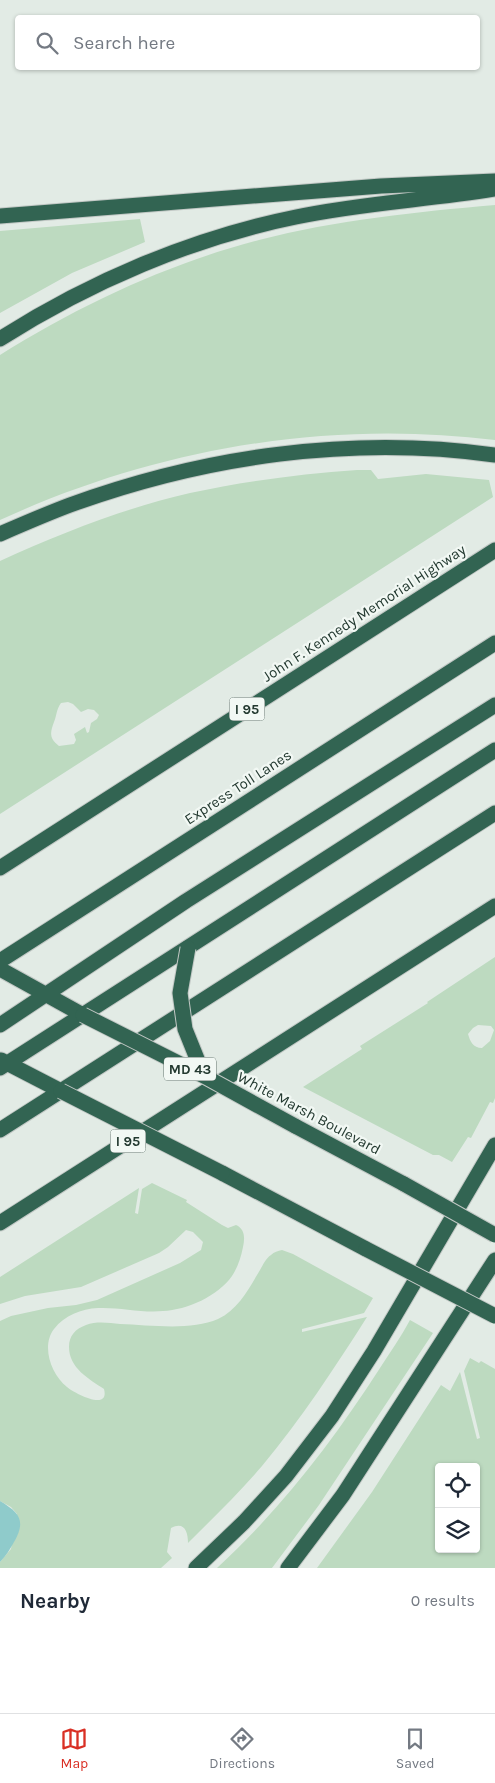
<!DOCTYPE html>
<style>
:root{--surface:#fff;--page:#f6f6f7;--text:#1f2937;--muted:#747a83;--line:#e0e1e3;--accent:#d93025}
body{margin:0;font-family:Karla,sans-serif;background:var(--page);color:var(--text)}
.controls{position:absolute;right:15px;bottom:15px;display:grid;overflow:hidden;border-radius:5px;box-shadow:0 1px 4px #0004}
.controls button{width:45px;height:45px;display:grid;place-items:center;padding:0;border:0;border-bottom:1px solid var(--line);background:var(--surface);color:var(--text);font:25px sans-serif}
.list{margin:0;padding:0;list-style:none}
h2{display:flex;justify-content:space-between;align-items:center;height:65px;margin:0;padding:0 20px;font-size:21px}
h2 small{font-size:16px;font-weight:400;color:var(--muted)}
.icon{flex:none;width:28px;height:28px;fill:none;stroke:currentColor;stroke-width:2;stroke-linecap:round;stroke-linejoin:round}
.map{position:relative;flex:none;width:495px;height:1568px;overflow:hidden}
.search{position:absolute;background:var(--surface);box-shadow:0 1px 4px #0004;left:15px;right:15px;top:15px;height:55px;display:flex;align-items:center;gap:12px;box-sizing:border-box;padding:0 18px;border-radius:5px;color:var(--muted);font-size:19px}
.sheet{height:145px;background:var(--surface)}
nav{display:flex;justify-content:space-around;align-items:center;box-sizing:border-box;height:70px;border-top:1px solid var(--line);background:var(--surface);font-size:14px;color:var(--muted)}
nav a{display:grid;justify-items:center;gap:2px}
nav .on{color:var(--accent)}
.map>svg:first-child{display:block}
.green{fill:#bddac0;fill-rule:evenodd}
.water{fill:#8fcbcb}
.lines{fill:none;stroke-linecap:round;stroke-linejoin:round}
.highway-casing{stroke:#c2c8c5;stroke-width:17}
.highway{stroke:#326452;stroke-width:15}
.highway-bridge-casing{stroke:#c2c8c5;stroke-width:17;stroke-linecap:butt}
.highway-bridge{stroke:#326452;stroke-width:15}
.labels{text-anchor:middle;stroke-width:4.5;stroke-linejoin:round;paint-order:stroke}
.shield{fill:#f2f8f4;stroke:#62736c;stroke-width:1}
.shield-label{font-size:14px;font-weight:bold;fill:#243a31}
.street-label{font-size:15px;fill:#243a31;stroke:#f2f8f4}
</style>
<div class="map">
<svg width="495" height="1568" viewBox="0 0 495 1568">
<rect width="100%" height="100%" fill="#e2ebe5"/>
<path class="green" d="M495,205V440C326,419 155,449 0,520V355C80,305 167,264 259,240C336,220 416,212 495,205Z
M140,219L145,242L72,273L0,313V231Z
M357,470H371L378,479L426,474L489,480L493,497L0,814V561C61,533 125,508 190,493C245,481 301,474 357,470ZM68,702L73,704L81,712L88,709L94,710L99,715L97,719L91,723L89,732L87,733L85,727L74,734L76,740L74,744L59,746C49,738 50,733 54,722C57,715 56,710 61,703Z
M495,957V1098L493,1103L490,1102L471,1138L468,1137L452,1162L439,1155H433L303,1087L362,1049L360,1046L428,1003L427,1002ZM478,1025L491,1026L494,1030L490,1041L482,1048C473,1048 470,1041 468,1034L473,1028Z
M152,1183L187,1200L186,1202L222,1225L228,1228L236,1225C245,1229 245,1238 243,1247C241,1257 238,1267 232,1276C218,1296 187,1310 163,1311C141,1313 119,1307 98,1308C81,1309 65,1315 54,1329C41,1346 51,1374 67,1387C74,1393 110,1412 104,1389C89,1379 69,1368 69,1347C69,1336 75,1329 86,1325C97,1321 109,1323 120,1324C150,1325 191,1331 218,1319C239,1309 249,1288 260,1270C263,1265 266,1258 271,1255C274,1252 278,1251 282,1250L293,1254L373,1298L364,1313L302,1329V1332L367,1317C334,1369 301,1419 262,1466C239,1493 213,1518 188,1543C188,1531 184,1521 171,1528L167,1552L172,1558L161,1568H0V1562L11,1549L17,1514L11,1507L0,1501V1321L11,1316L48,1308L76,1305L97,1300L180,1263L201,1250L203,1242L193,1232L186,1230L168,1247L159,1253L81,1287L25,1296L0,1304V1277L139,1188L135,1213L138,1214L142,1189Z
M410,1320L433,1333L319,1505L272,1568H217C281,1509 333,1441 380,1368C390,1352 401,1337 410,1320Z
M470,1358L479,1363L481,1361L495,1369V1568H317L372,1492L441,1385L450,1391L460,1372L477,1439L480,1438L464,1371ZM439,1467H476V1549H439Z"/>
<path class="water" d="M0,1501C20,1513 26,1521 14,1542C10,1549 6,1556 0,1562Z"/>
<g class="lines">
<defs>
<path id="highway" d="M0,216L381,186L495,181
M0,339C89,282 192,238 296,217C362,203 429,200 495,189
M0,534C23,524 46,514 70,505C205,456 352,435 495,455
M0,868L495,550
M0,961L495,643
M0,969L83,1015
M0,1025L186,901L495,705
M1,1060L61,1091
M0,1068L495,750
M295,1126L404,1184
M0,1130L495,813
M222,1173L366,1249
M0,1223L495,906
M196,1568L244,1522L286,1476L332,1416L374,1351L495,1145
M288,1568L343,1495L495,1260"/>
</defs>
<use href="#highway" class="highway-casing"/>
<use href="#highway" class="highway"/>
<defs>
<path id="highway-bridge" d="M188,948L180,993L185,1029L204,1076
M83,1015L204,1076L295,1126
M61,1091L222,1173
M404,1184L495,1235
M366,1249L495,1316"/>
</defs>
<use href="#highway-bridge" class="highway-bridge-casing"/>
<use href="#highway-bridge" class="highway-bridge"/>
</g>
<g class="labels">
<g class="shield">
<rect x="229.5" y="697.5" width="35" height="23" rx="4"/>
<rect x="164" y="1057.5" width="52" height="23" rx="4"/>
<rect x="110.5" y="1129.5" width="35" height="23" rx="4"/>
</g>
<g class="shield-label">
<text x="247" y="714">I 95</text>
<text x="190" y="1074">MD 43</text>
<text x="128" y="1146">I 95</text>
</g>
<g class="street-label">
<text transform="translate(364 613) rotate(-33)" y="5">John F. Kennedy Memorial Highway</text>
<text transform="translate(238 787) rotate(-33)" y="5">Express Toll Lanes</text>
<text transform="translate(309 1113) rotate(28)" y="5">White Marsh Boulevard</text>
</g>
</g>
</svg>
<div class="controls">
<button><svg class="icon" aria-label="locate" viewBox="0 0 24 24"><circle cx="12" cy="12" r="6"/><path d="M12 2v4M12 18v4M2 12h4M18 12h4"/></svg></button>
<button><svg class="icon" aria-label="layers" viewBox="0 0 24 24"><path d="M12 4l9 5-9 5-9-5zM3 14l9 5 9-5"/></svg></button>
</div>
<div class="search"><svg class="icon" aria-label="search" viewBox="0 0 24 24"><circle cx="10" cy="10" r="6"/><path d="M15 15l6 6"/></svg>Search here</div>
</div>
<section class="sheet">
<h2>Nearby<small>0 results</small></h2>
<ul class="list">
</ul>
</section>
<nav>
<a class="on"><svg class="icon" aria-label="map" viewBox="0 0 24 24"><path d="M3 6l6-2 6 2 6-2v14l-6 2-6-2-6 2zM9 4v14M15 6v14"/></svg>Map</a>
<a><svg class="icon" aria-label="directions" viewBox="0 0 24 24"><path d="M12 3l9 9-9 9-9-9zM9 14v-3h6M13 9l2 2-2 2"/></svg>Directions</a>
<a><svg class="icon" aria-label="saved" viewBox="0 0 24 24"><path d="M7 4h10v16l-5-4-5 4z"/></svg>Saved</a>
</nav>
